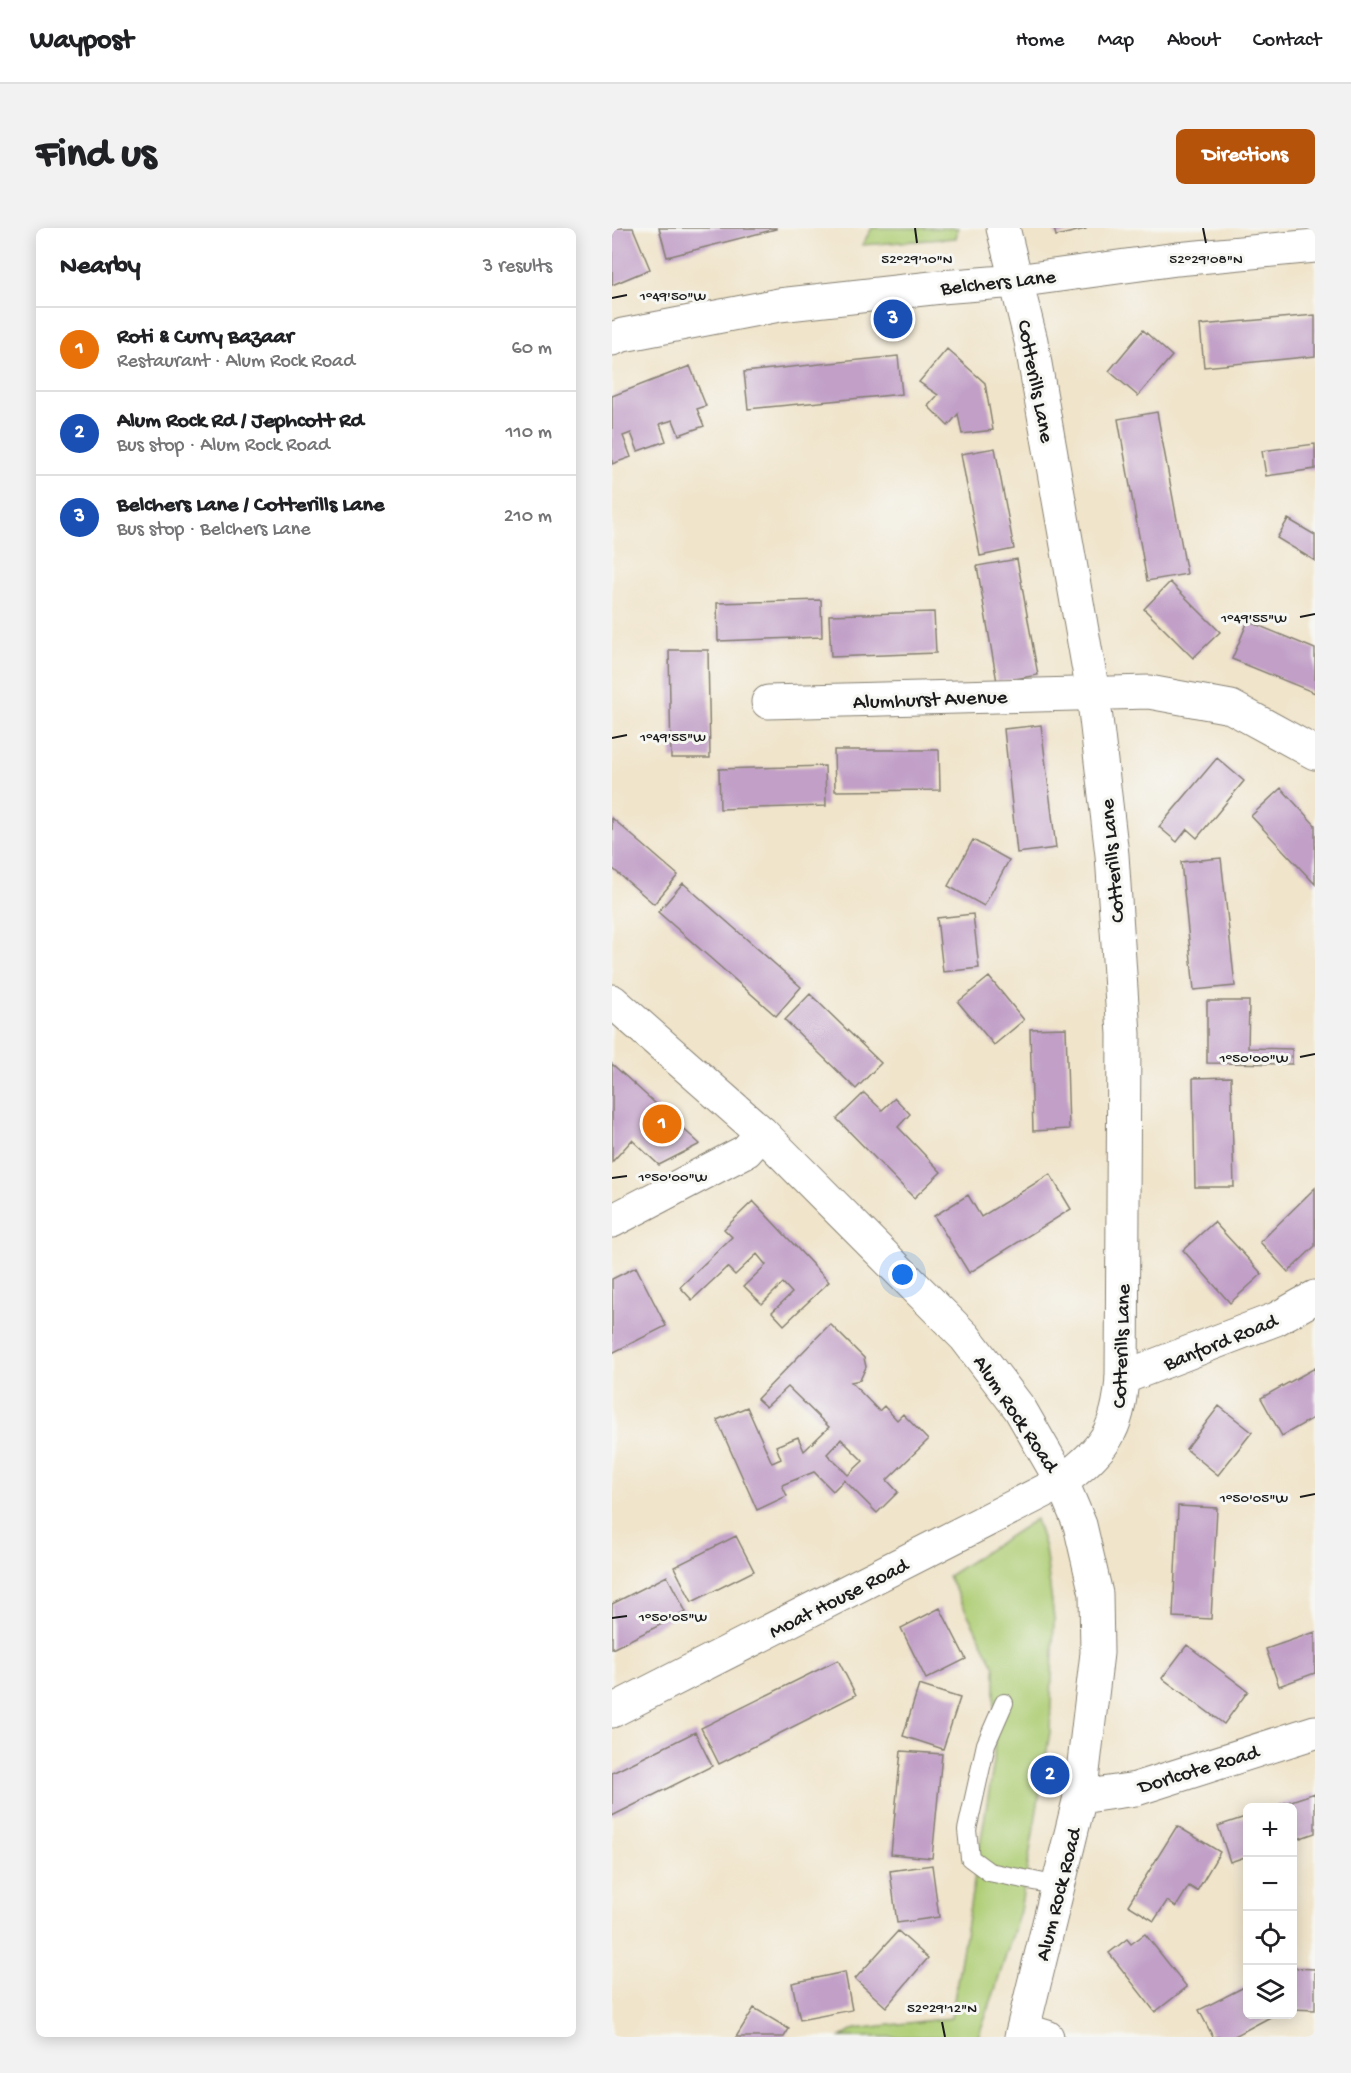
<!DOCTYPE html>
<meta charset="utf-8">
<style>
:root{--surface:#fff;--page:#f2f2f2;--text:#202124;--muted:#757577;--line:#e0e0e0;--accent:#b45309}
body{margin:0;font-family:"Gochi Hand",sans-serif;background:var(--page);color:var(--text)}
.controls{position:absolute;right:18px;bottom:18px;display:grid;overflow:hidden;border-radius:9px;box-shadow:0 3px 15px #0003}
.controls button{width:54px;height:54px;display:grid;place-items:center;padding:0;border:0;border-bottom:2px solid var(--line);background:var(--surface);color:var(--text);font:30px sans-serif}
.you{position:absolute;left:291px;top:1047px;width:21px;height:21px;margin:-15px;border:4px solid #fff;border-radius:50%;background:#1a73e8;box-shadow:0 0 0 9px #1a73e833}
.badge{display:grid;place-items:center;width:39px;height:39px;border-radius:50%;background:var(--accent);color:#fff;font-size:20px;font-weight:700}
.pin{position:absolute;translate:-50% -50%;border:3px solid #fff;box-shadow:0 2px 6px #0006}
.list{margin:0;padding:0;list-style:none}
h2{display:flex;justify-content:space-between;align-items:center;height:78px;margin:0;padding:0 24px;font-size:26px}
h2 small{font-size:20px;font-weight:400;color:var(--muted)}
.list li{display:grid;grid-template-columns:39px 1fr auto;gap:18px;align-items:center;box-sizing:border-box;height:84px;padding:0 24px;border-top:2px solid var(--line)}
.list b{display:block;font-size:22px;white-space:nowrap}
.list p{margin:0;font-size:20px;white-space:nowrap;color:var(--muted)}
.list em{font-size:20px;font-style:normal;color:var(--muted)}
.icon{flex:none;width:33px;height:33px;fill:none;stroke:currentColor;stroke-width:2;stroke-linecap:round;stroke-linejoin:round}
.map{position:relative;flex:none;width:703px;height:1809px;overflow:hidden;border-radius:9px}
header{display:flex;align-items:center;gap:36px;box-sizing:border-box;height:84px;padding:0 30px;background:var(--surface);border-bottom:2px solid var(--line)}
header strong{font-size:28px}
nav{display:flex;gap:33px;margin-inline-start:auto;font-size:21px}
.intro{display:flex;align-items:center;justify-content:space-between;box-sizing:border-box;height:144px;padding:0 36px}
h1{margin:0;font-size:42px}
.button{padding:15px 27px;border-radius:9px;background:var(--accent);color:#fff;font-size:21px;font-weight:700}
main{display:flex;gap:36px;padding:0 36px}
aside{flex:1;background:var(--surface);border-radius:9px;box-shadow:0 3px 15px #0003}
.map>svg:first-child{display:block}
.green{fill:#afce76;stroke:#667549;stroke-width:1.5}
.building{fill:#c19fc7;fill-rule:evenodd}
.lines{fill:none;stroke-linecap:round;stroke-linejoin:round}
.lane-casing{stroke:#868073;stroke-width:20}
.street-casing{stroke:#868073;stroke-width:35}
.secondary-casing{stroke:#868073;stroke-width:35}
.lane{stroke:#fff;stroke-width:18}
.street{stroke:#fff;stroke-width:33}
.secondary{stroke:#fff;stroke-width:33}
.ticks{fill:none;stroke:#1c1c1c;stroke-width:2}
.labels{text-anchor:middle;stroke-width:6;stroke-linejoin:round;paint-order:stroke}
.street-label{font-size:21px;fill:#1c1c1c;stroke:#f6f6f2}
.ticks-label{font-size:15px;text-anchor:middle;fill:#1c1c1c;stroke:#f6f6f2;stroke-width:6;stroke-linejoin:round;paint-order:stroke}
</style>
<header>
<strong>Waypost</strong>
<nav><a>Home</a><a>Map</a><a>About</a><a>Contact</a></nav>
</header>
<div class="intro"><h1>Find us</h1><a class="button">Directions</a></div>
<main>
<aside>
<h2>Nearby<small>3 results</small></h2>
<ul class="list">
<li><span class="badge" style="background:#e8710a">1</span><div><b>Roti &amp; Curry Bazaar</b><p>Restaurant · Alum Rock Road</p></div><em>60 m</em></li>
<li><span class="badge" style="background:#1a4fb4">2</span><div><b>Alum Rock Rd / Jephcott Rd</b><p>Bus stop · Alum Rock Road</p></div><em>110 m</em></li>
<li><span class="badge" style="background:#1a4fb4">3</span><div><b>Belchers Lane / Cotterills Lane</b><p>Bus stop · Belchers Lane</p></div><em>210 m</em></li>
</ul>
</aside>
<div class="map">
<svg width="703" height="1809" viewBox="0 0 703 1809">
<rect width="100%" height="100%" fill="#f6f6f2"/>
<filter id="ink" filterUnits="userSpaceOnUse"><feTurbulence type="fractalNoise" baseFrequency=".0167" numOctaves="2"/><feDisplacementMap in="SourceGraphic" scale="12" xChannelSelector="R" yChannelSelector="G"/><feConvolveMatrix kernelMatrix="1 2 1 2 8 2 1 2 1" color-interpolation-filters="sRGB"/></filter>
<filter id="wash" filterUnits="userSpaceOnUse"><feTurbulence type="fractalNoise" baseFrequency=".008" numOctaves="4" result="noise"/><feDisplacementMap in="SourceGraphic" scale="24" xChannelSelector="R" yChannelSelector="G"/><feGaussianBlur stdDeviation="1.35" result="paint"/><feColorMatrix in="noise" values="0 0 0 0 0 0 0 0 0 0 0 0 0 0 0 0 0 1.4 0 .05"/><feComposite in="paint" operator="in"/></filter>
<g filter="url(#wash)">
<rect width="100%" height="100%" fill="#f0e4ca"/>
<path class="green" d="M260,0H346L344,10L250,17Z
M424,1291L433,1320L442,1391L438,1504L408,1683L382,1765L366,1809H229L243,1801L339,1790L382,1534L383,1439L336,1348Z"/>
<g id="blocks">
<path class="building" d="M0,0H21L38,41L0,57Z
M47,0H164V1L55,29Z
M442,0H474V1L444,8Z
M703,87V128L592,139L588,97Z
M531,102L560,128L526,168L497,143Z
M335,121L373,155L381,202L350,206L346,186L336,198L316,178L326,167L307,154Z
M286,128L290,166L136,181L132,144Z
M78,138L94,178L85,181L92,198L67,207L61,192L48,196L54,213L26,223L19,205L11,208L19,229L0,236V168Z
M545,184L575,346L535,353L506,191Z
M703,216V241L654,248L650,223Z
M383,220L402,321L368,328L349,226Z
M676,291L703,307V333L665,310Z
M405,331L426,447L385,454L365,338Z
M558,354L608,404L581,430L532,381Z
M209,372L210,409L106,413L105,375Z
M322,384L324,425L219,429L217,387Z
M636,393L703,421V465L620,431Z
M57,422H96L98,530H59Z
M429,497L444,620L405,625L392,501Z
M222,522H327L328,562L223,563Z
M605,530L632,553L585,610L575,601L565,614L547,599Z
M213,538L214,578L108,581L107,541Z
M669,560L703,597V656L639,588Z
M0,590L66,647L42,676L0,640Z
M361,612L397,632L372,678L336,658Z
M609,630L623,758L582,762L569,634Z
M71,655L189,759L164,788L46,684Z
M361,686L367,740L331,744L325,690Z
M377,749L412,792L382,817L346,774Z
M198,766L269,835L244,861L173,792Z
M595,773H637L636,820L680,821V836L595,835Z
M454,800L457,901L421,903L418,801Z
M0,836L21,855L88,916L47,937L20,912L0,934Z
M619,849L622,959H583L581,850Z
M252,865L270,882L283,870L298,886L286,899L329,944L302,970L225,891Z
M438,946L459,981L357,1045L322,988L356,967L369,989Z
M703,960V1018L676,1044L648,1014Z
M141,973L217,1054L172,1097L160,1084L180,1065L171,1055L150,1076L132,1058L154,1037L145,1026L123,1047L115,1039L80,1072L68,1059L120,1009L112,1001Z
M602,994L650,1046L618,1075L571,1022Z
M24,1039L54,1098L0,1125V1051Z
M218,1096L252,1130L254,1139L248,1152L239,1154L267,1183L272,1178L285,1192L291,1186L316,1212L275,1252L286,1264L265,1285L232,1252L221,1263L202,1244L170,1257L175,1268L145,1282L105,1192L135,1179L160,1235L169,1231L164,1218L186,1209L192,1223L217,1199L176,1159L154,1179L145,1171ZM229,1211L251,1233L236,1247L215,1226Z
M703,1140V1189L670,1208L649,1170Z
M607,1178L640,1204L606,1247L574,1221Z
M566,1278L605,1280L599,1391L561,1389Z
M124,1308L142,1343L80,1374L62,1339Z
M55,1348L74,1384L0,1421V1376Z
M328,1380L354,1431L314,1451L289,1400Z
M703,1404V1445L667,1458L654,1421Z
M575,1417L636,1463L612,1496L550,1450Z
M226,1432L244,1467L107,1536L89,1500Z
M307,1457L348,1470L331,1521L291,1508Z
M83,1504L100,1538L0,1588V1545Z
M289,1523L330,1526L320,1630L279,1626Z
M703,1565V1605L680,1613V1580L661,1579Z
M636,1588V1628L618,1634L606,1598Z
M565,1598L608,1624L585,1663L577,1658L564,1679L555,1673L542,1693L516,1677Z
M320,1637L327,1689L285,1695L278,1643Z
M286,1703L316,1730L274,1779L243,1751Z
M533,1706L575,1759L543,1784L497,1725L515,1711L519,1716Z
M680,1740L703,1741V1782L680,1781Z
M233,1744L240,1782L188,1792L180,1755Z
M636,1757V1786H664L621,1809H601L587,1782Z
M142,1780L177,1801L172,1809H124Z"/>
</g>
</g>
<g filter="url(#ink)">
<use href="#blocks" fill-opacity="0" stroke="#868073" stroke-width="1.5"/>
<g class="lines">
<defs>
<path id="lane" d="M392,1475L374,1516L355,1602L358,1630L377,1644L447,1658"/>
<path id="street" d="M156,474L537,464L619,479L703,525
M0,993L134,923L150,905
M510,1150L664,1091L703,1069
M0,1483L450,1254
M468,1569L524,1561L703,1504
M412,1802L435,1809"/>
<path id="secondary" d="M391,0L419,113L481,465L500,627L512,806L510,1150C506,1205 492,1220 450,1254
M0,111L11,107L167,77L329,59L404,53L565,31L703,18
M0,773L150,905L353,1109L408,1181L450,1254L468,1297L484,1366L485,1425L468,1569L409,1809"/>
</defs>
<use href="#lane" class="lane-casing"/>
<use href="#street" class="street-casing"/>
<use href="#secondary" class="secondary-casing"/>
<use href="#lane" class="lane"/>
<use href="#street" class="street"/>
<use href="#secondary" class="secondary"/>
</g>
</g>
<path class="ticks" d="M303,0L305,15M591,0L594,15M0,70L15,67M688,389L703,386M0,510L15,507M688,829L703,826M0,950L15,948M688,1269L703,1266M0,1390L15,1388M330,1794L333,1809"/>
<g class="labels">
<g class="street-label">
<text transform="translate(386 53) rotate(-6)" y="7">Belchers Lane</text>
<text transform="translate(425 153) rotate(79)" y="7">Cotterills Lane</text>
<text transform="translate(318 470) rotate(-2)" y="7">Alumhurst Avenue</text>
<text transform="translate(499 633) rotate(-95)" y="7">Cotterills Lane</text>
<text transform="translate(608 1113) rotate(-22)" y="7">Banford Road</text>
<text transform="translate(508 1118) rotate(-88)" y="7">Cotterills Lane</text>
<text transform="translate(405 1185) rotate(56)" y="7">Alum Rock Road</text>
<text transform="translate(226 1369) rotate(-27)" y="7">Moat House Road</text>
<text transform="translate(586 1540) rotate(-17)" y="7">Dorlcote Road</text>
<text transform="translate(445 1666) rotate(-76)" y="7">Alum Rock Road</text>
</g>
</g>
<g class="ticks-label">
<text x="305" y="35">52°29'10"N</text>
<text x="594" y="35">52°29'08"N</text>
<text x="61" y="72">1°49'50"W</text>
<text x="642" y="394">1°49'55"W</text>
<text x="61" y="513">1°49'55"W</text>
<text x="642" y="834">1°50'00"W</text>
<text x="61" y="953">1°50'00"W</text>
<text x="642" y="1274">1°50'05"W</text>
<text x="61" y="1393">1°50'05"W</text>
<text x="330" y="1784">52°29'12"N</text>
</g>
</svg>
<div class="controls">
<button>+</button>
<button>−</button>
<button><svg class="icon" aria-label="locate" viewBox="0 0 24 24"><circle cx="12" cy="12" r="6"/><path d="M12 2v4M12 18v4M2 12h4M18 12h4"/></svg></button>
<button><svg class="icon" aria-label="layers" viewBox="0 0 24 24"><path d="M12 4l9 5-9 5-9-5zM3 14l9 5 9-5"/></svg></button>
</div>
<div class="you"></div>
<div class="pin badge" style="left:50px;top:896px;background:#e8710a">1</div>
<div class="pin badge" style="left:438px;top:1547px;background:#1a4fb4">2</div>
<div class="pin badge" style="left:281px;top:91px;background:#1a4fb4">3</div>
</div>
</main>
